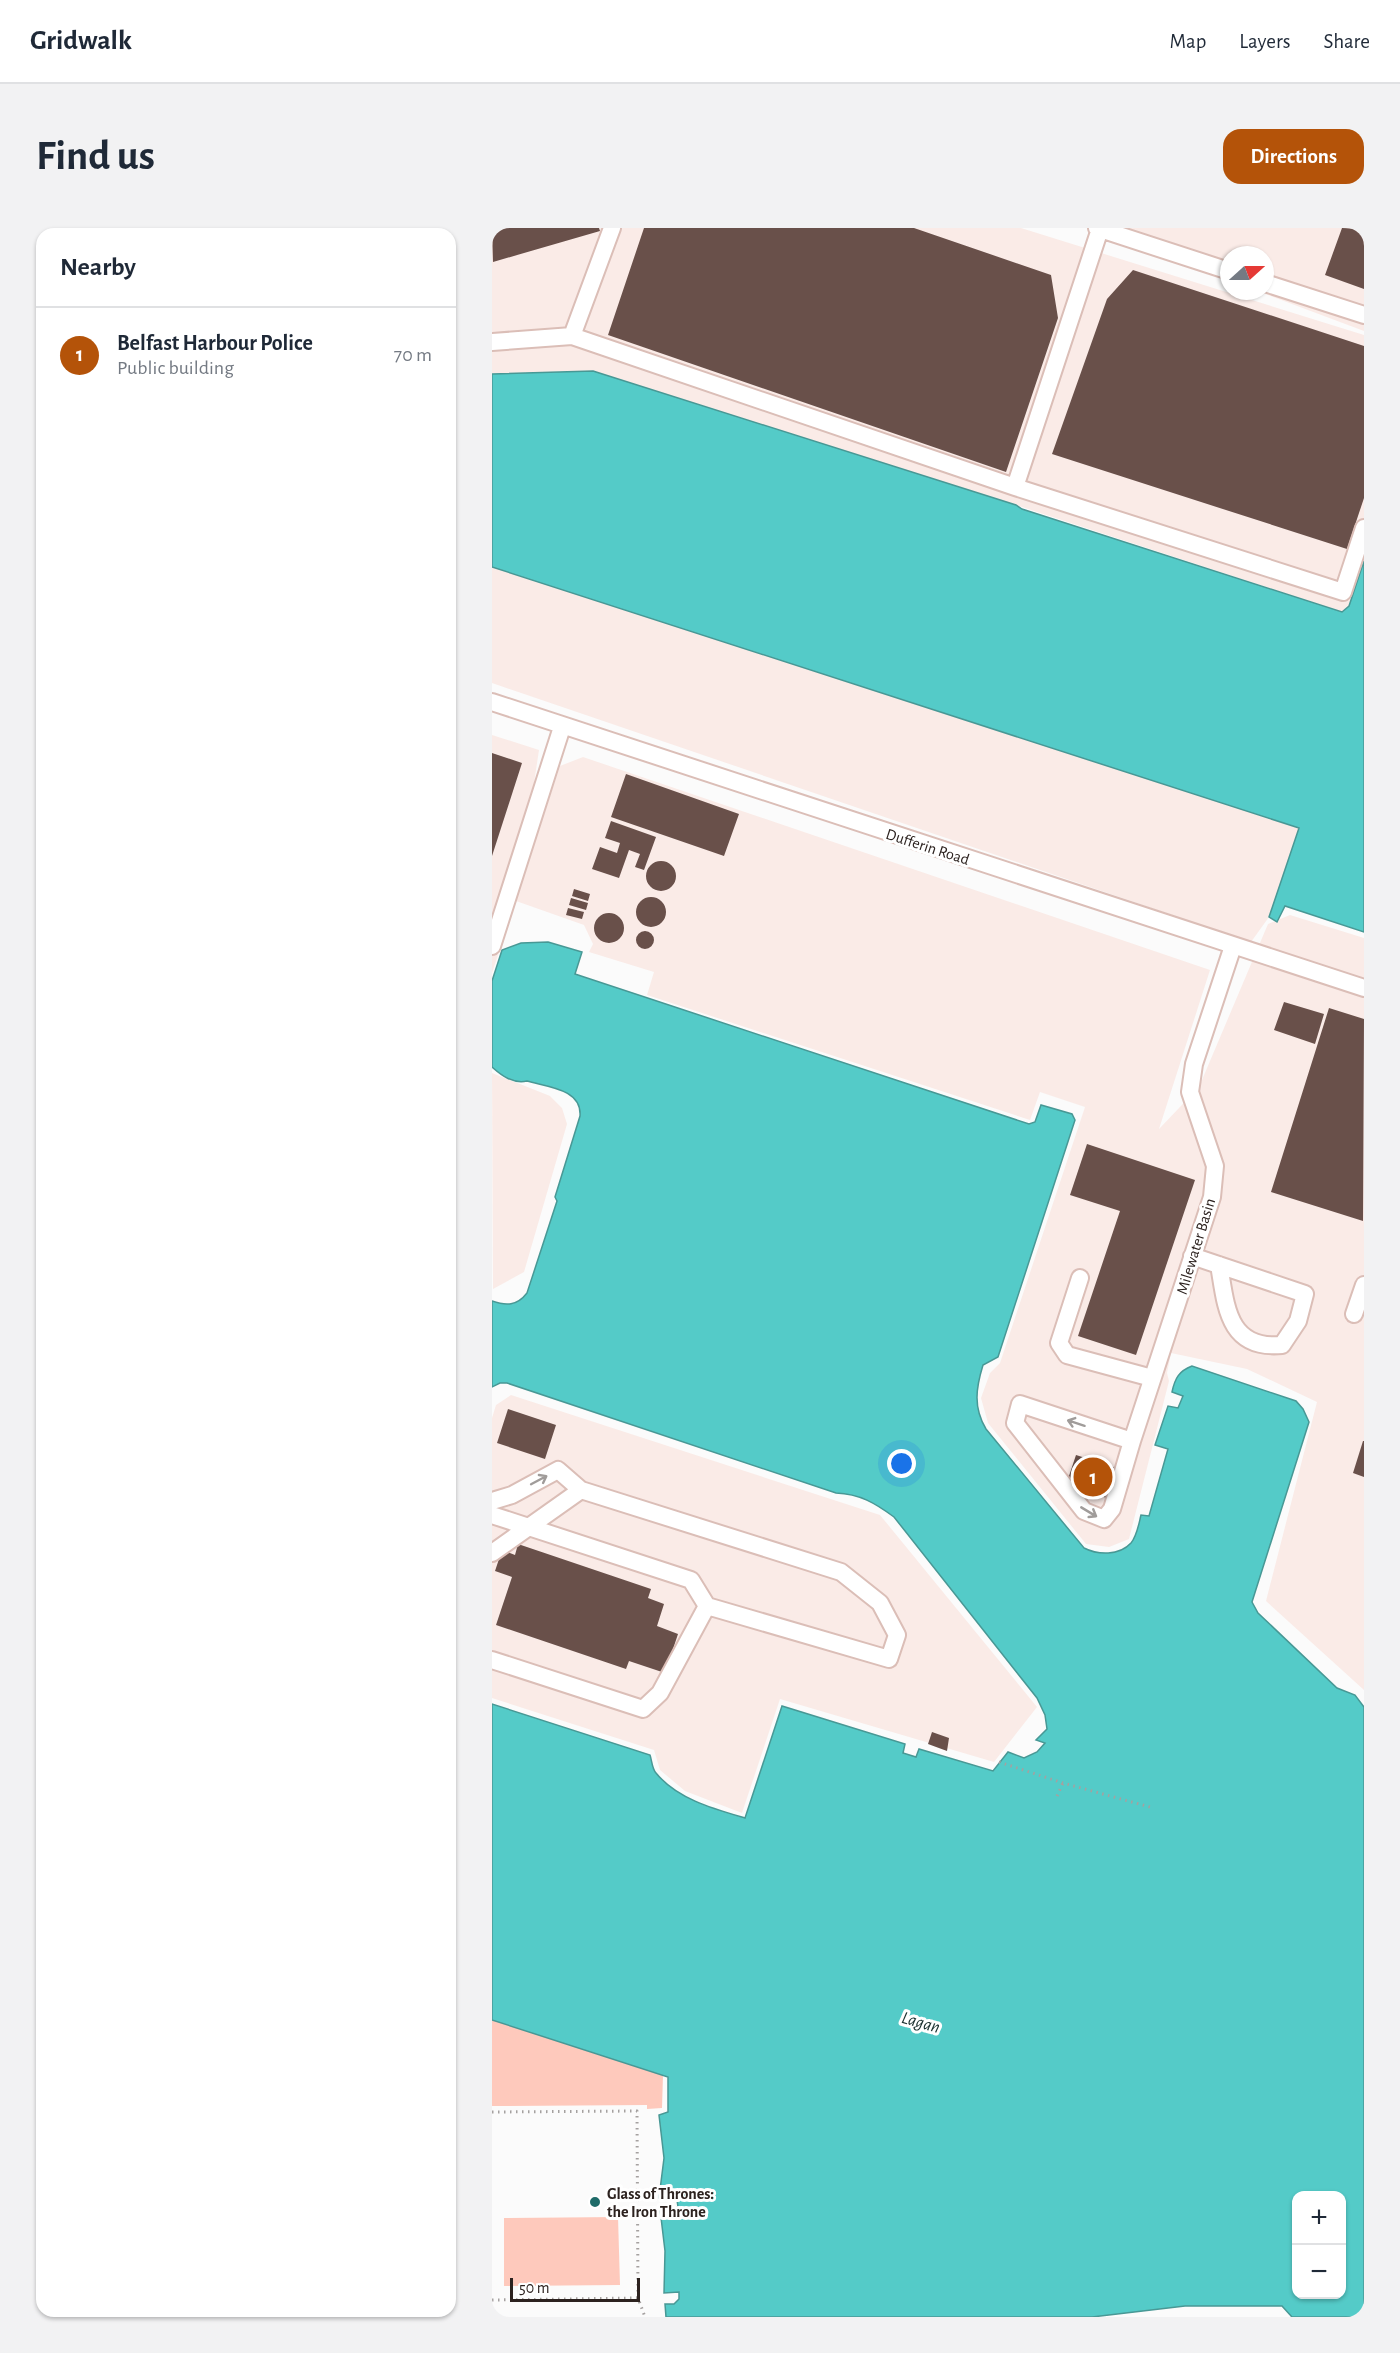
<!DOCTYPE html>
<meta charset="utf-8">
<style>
:root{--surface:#fff;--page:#f2f2f3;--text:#1f2937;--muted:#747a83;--line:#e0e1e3;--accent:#b45309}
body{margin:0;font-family:"Alegreya Sans",sans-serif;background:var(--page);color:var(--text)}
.controls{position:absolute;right:18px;bottom:18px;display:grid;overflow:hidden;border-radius:12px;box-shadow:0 2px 4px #0004}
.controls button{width:54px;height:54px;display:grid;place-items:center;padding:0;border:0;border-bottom:2px solid var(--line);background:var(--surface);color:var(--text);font:30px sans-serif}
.compass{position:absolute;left:728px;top:18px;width:54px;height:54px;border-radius:50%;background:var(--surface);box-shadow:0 2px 4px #0004;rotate:69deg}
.scale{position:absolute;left:18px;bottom:15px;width:130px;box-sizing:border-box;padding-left:6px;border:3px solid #2c221f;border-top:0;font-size:16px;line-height:21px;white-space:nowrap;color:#2c221f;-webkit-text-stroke:4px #fff;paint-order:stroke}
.you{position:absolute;left:410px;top:1236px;width:21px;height:21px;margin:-15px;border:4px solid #fff;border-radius:50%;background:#1a73e8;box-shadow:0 0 0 9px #1a73e833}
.badge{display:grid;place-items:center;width:39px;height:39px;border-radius:50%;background:var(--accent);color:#fff;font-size:20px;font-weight:700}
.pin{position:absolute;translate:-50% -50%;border:3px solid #fff;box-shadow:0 2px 6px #0006}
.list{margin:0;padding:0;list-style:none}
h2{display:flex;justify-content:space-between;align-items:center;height:78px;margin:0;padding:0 24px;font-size:26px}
h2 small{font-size:20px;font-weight:400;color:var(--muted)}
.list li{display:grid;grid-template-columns:39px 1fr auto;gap:18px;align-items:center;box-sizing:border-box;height:96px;padding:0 24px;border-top:2px solid var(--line)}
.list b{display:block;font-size:22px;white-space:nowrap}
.list p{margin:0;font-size:20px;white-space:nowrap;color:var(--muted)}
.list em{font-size:20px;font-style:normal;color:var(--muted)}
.map{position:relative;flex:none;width:872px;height:2089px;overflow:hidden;border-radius:18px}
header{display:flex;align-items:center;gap:36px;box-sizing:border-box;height:84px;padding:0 30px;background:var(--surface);border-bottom:2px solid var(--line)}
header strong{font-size:28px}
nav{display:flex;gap:33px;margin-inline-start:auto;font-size:21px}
.intro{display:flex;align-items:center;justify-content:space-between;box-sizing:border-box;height:144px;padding:0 36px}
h1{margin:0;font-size:42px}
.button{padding:15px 27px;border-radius:18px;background:var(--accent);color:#fff;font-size:21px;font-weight:700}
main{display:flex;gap:36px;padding:0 36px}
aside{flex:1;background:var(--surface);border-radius:18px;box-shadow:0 2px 4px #0004}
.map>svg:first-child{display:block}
.built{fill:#faebe7}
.green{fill:#fec9bc}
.water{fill:#54cbc8;stroke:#489895;stroke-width:1.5;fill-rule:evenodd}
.building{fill:#69504a}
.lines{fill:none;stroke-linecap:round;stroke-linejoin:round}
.minor-casing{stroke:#dbbeb7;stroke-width:20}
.path{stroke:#a5a1a0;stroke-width:3;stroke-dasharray:1.5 4.5;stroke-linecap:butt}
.minor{stroke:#fff;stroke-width:16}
.oneway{stroke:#a09c9a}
.poi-dot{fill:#1f6b69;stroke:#fff;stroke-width:2}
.labels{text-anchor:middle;stroke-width:6;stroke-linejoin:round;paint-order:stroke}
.street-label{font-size:16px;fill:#2c221f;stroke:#fff}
.poi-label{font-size:16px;font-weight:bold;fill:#2c221f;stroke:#fff;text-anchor:start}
.water-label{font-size:18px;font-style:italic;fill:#192e2d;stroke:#fff}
</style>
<header>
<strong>Gridwalk</strong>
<nav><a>Map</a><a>Layers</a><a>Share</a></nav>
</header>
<div class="intro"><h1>Find us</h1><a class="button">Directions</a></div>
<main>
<aside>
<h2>Nearby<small></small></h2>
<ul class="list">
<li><span class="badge">1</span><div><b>Belfast Harbour Police</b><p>Public building</p></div><em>70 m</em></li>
</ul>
</aside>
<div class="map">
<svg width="872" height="2089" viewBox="0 0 872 2089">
<rect width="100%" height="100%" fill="#fbfbfb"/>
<path class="built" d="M0,0H529L872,107V333L857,378L850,384L524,277L101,143L0,146Z
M596,0H872V103L765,63H773V27H737V53Z
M0,339L808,600L777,689L759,714L0,455Z
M0,507L47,522L25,668L68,538L91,529L718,742L667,901L707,859L776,696L798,687L872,710V1462L774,1373L825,1174L755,1141L679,1125L675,1145L677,1153L637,1311L617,1319L594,1316L496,1195L489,1170L498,1145L508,1135L593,879L548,864L538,892L155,767L162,744L97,724L101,716L92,697L24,673L0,745Z
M0,845L58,868L70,880L75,896L32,1044L1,1061Z
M19,1167L388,1287L545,1479L502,1534L288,1471L250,1585L193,1563L168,1542L162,1522L0,1470V1190L4,1177Z"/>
<path class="green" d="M0,1792L171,1847L170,1880L155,1881V1877L0,1878Z
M126,1989L128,2057L12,2058V1990Z"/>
<path class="water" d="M101,143L524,277L530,281L850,384L857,378L872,333V704L793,678L785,694L777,689L807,600L0,339V146Z
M56,714L90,724L83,746L537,896L543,894L549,877L580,886L583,892L506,1129L491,1137C484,1160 481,1179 494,1201L592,1320C606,1327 627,1328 639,1315C645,1308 647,1295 649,1287L657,1288L676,1221L663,1217L676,1178L686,1180L691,1168L680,1164C683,1150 687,1143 700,1138L804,1173L811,1181L817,1194L760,1374L766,1385L845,1460L863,1467L872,1479V2089H800L790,2078H693L600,2089H174L173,2076H182L187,2071V2064L172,2065L173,2023L168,1981H181L186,1979L185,1972L179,1970H167L172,1930L167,1887L176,1884V1849L0,1792V1476L158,1527C160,1533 160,1541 164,1545C185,1571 222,1581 253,1590L290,1478L413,1516L411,1525L424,1529L427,1521L501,1543L516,1524L532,1530L545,1524L553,1515L544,1512L555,1501L553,1487L545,1470L402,1289C383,1275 368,1266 344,1265L15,1155H8L0,1159V1073C14,1078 25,1078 35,1065L65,973L63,969L88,888C90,861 56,859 35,853C21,856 10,848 0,839V753L10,722L29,715ZM804,1968H850V2066H804Z"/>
<path class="building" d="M0,0H107L108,3L1,34Z
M152,0H422L559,47L566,90L514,244L116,107Z
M850,0L872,1V61L833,47Z
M641,42L872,118V270L855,321L560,226L615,71Z
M0,525L30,535L0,628Z
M134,546L247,586L232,628L119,589Z
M119,593L164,609L152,642L143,639L148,626L137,622L127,650L100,641L108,619L125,625L128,615L113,610Z
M154 648a15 15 0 1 1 30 0a15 15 0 1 1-30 0Z
M82,661L98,666L96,673L80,668Z
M144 684a15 15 0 1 1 30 0a15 15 0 1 1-30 0Z
M79,670L96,675L94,682L77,677Z
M76,680L92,684L90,691L74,687Z
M102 700a15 15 0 1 1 30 0a15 15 0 1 1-30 0Z
M144 712a9 9 0 1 1 18 0a9 9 0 1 1-18 0Z
M792,774L832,786L823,816L782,802Z
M837,780L872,791L871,993L779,964Z
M595,916L703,952L644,1127L586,1108L628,983L578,967Z
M16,1181L64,1197L53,1231L5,1215Z
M871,1213H872V1249L861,1245Z
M584,1227L628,1241L618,1271L574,1257Z
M26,1316L159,1361L156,1370L172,1376L165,1398L186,1406L173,1445L137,1433L134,1441L4,1397L20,1349L3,1343L10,1322L23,1327Z
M440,1504L457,1510L455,1523L436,1516Z"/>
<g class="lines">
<defs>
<path id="minor" d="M605,0L737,43
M773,55L872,87
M80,108L523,259L851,364L872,300
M0,114L80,108L120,0
M523,259L608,1
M0,474L872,760
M0,718L70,499
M700,1028L813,1066L806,1093L790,1117C735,1122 734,1077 727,1037
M588,1050L567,1115L575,1127L660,1150
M862,1086L872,1057
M640,1213L528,1176L523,1195L592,1283L612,1291L620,1281L640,1213L720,969L723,938L698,864L702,836L741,718
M0,1273L20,1267L66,1242L89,1262
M0,1287L199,1352L215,1378L397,1431L405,1407L388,1375L349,1344L89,1262L0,1325
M0,1432L151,1481L168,1465L215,1378"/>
</defs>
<use href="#minor" class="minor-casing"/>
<path class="path" d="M507,1534L571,1555L658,1579
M565,1568L571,1555
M0,1884L145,1883L146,2070L153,2089
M0,2072L146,2070"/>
<use href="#minor" class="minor"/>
</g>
<defs><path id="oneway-shaft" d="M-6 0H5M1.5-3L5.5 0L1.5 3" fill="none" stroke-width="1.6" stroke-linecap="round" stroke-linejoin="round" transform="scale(1.5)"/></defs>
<g class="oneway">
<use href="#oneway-shaft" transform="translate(584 1195) rotate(-162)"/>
<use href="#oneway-shaft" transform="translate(47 1252) rotate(-28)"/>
<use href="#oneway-shaft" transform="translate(597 1284) rotate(31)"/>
</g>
<circle class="poi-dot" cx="103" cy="1974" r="6"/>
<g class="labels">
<g class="street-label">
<text transform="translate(436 618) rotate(18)" y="6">Dufferin Road</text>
<text transform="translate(703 1018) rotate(-73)" y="6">Milewater Basin</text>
</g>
<g class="poi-label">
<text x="115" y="1971">Glass of Thrones:<tspan x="115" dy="18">the Iron Throne</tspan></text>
</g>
<g class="water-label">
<text transform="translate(429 1794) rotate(16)" y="6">Lagan</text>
</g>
</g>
</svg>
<div class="controls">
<button>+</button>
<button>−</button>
</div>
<svg class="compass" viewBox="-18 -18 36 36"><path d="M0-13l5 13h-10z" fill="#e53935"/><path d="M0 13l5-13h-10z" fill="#747a83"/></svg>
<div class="scale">50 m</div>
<div class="you"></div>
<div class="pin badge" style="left:601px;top:1249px">1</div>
</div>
</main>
